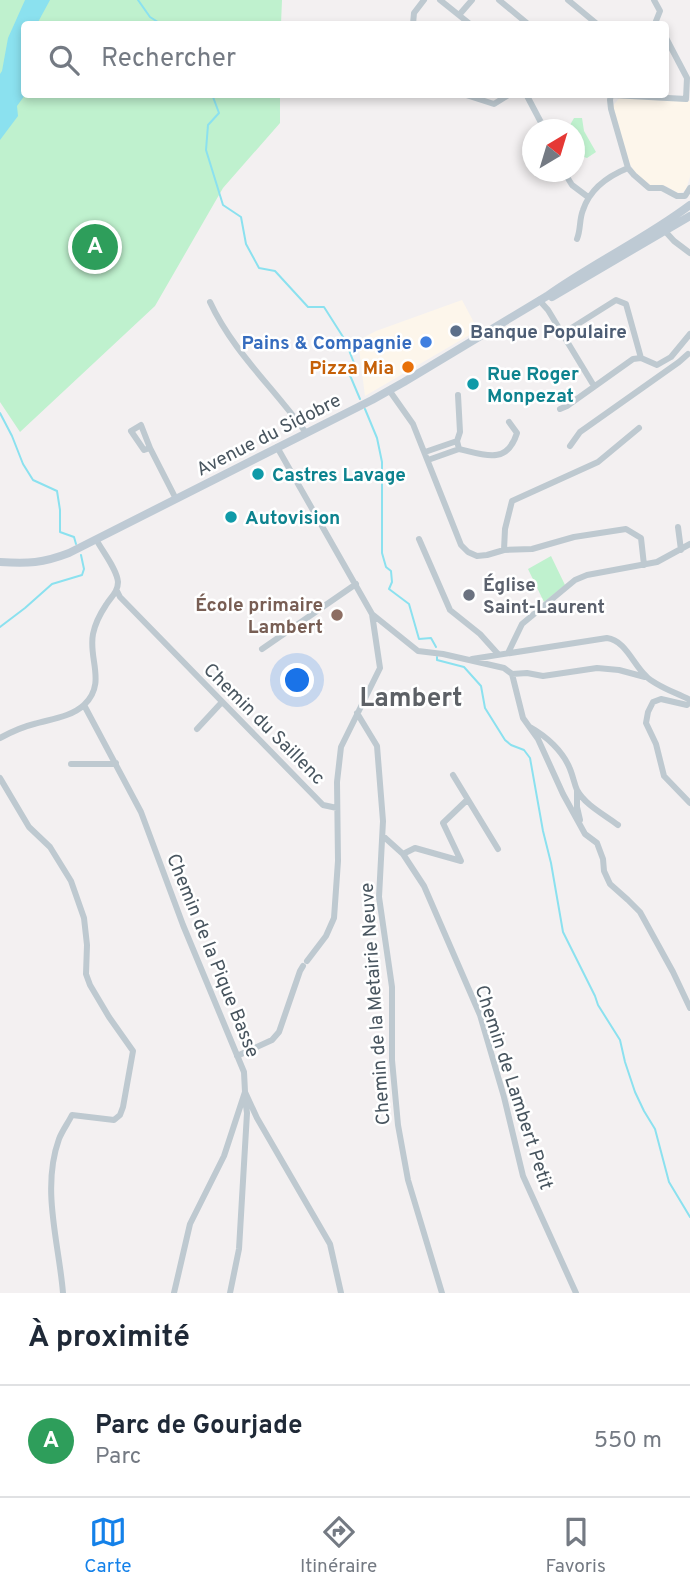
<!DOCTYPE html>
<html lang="fr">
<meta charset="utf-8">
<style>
:root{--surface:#fff;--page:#f6f6f7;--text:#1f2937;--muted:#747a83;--line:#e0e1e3;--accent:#1481e9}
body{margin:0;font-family:Overpass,sans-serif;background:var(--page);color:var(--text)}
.compass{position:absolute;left:522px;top:119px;width:63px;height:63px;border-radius:50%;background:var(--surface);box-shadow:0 4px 10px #0003;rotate:38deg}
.you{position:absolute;left:298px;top:681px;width:24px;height:24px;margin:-18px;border:5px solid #fff;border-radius:50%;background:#1a73e8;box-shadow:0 0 0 10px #1a73e833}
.badge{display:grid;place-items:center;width:46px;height:46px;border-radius:50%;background:var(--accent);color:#fff;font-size:23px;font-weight:700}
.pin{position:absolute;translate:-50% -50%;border:4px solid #fff;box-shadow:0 2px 7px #0006}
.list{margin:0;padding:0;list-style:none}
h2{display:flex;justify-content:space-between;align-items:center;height:91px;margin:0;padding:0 28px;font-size:30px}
h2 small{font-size:23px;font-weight:400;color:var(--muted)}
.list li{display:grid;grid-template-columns:46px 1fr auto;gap:21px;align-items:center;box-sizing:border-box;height:112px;padding:0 28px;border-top:2px solid var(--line)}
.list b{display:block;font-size:26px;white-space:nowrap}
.list p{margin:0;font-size:23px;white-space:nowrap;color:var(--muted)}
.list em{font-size:23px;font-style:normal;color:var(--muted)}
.icon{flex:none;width:38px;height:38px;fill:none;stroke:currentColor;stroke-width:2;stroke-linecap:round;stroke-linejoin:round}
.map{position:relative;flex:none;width:690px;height:1293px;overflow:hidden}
.search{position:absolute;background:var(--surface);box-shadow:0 4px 10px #0003;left:21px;right:21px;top:21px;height:77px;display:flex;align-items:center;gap:18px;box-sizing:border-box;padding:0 24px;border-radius:7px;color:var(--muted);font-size:26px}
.sheet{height:203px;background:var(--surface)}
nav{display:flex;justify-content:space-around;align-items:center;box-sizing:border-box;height:98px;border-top:2px solid var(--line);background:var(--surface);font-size:19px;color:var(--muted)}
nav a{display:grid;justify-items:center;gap:4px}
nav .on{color:var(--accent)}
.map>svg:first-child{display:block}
.commercial{fill:#fdf6eb}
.green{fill:#bff1ce}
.water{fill:#8be1ef}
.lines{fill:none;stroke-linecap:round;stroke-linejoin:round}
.stream{stroke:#8be1ef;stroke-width:2}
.minor{stroke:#bec9d0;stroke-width:6}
.secondary{stroke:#becad4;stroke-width:8}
.service-dot{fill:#5c6f8a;stroke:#fff;stroke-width:2.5}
.shop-dot{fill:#3f7fe0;stroke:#fff;stroke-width:2.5}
.food-dot{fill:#e8710a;stroke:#fff;stroke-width:2.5}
.culture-dot{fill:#0f9aa8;stroke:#fff;stroke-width:2.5}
.worship-dot{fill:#6b7280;stroke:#fff;stroke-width:2.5}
.education-dot{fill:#8d6e63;stroke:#fff;stroke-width:2.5}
.labels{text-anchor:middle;stroke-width:5;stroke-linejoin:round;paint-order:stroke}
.service-label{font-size:19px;font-weight:bold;fill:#4e5e75;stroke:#fff;text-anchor:start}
.shop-label{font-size:19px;font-weight:bold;fill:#366cbe;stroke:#fff;text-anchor:end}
.food-label{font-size:19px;font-weight:bold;fill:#c56008;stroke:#fff;text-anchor:end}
.culture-label{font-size:19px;font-weight:bold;fill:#0d838f;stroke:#fff;text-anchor:start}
.street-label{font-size:19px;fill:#48555f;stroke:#fff}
.worship-label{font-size:19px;font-weight:bold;fill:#5b616d;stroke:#fff;text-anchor:start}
.education-label{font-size:19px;font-weight:bold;fill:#785e54;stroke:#fff;text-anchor:end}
.district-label{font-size:26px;font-weight:bold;fill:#5d6166;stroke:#fff}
</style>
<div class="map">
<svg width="690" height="1293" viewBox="0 0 690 1293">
<rect width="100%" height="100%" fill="#f3f0f1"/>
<path class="commercial" d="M620,97L690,101V177L686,189L683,192L678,193L666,186L650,185L636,174L627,159L612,107Z
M462,300L478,330L365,396L359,348L364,337L376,331Z"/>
<path class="green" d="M0,0H282L281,24H24V94L280,95V123L223,188L155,306L20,432L0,402Z
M574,118H582L584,131L596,152L587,158L584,157L575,139L574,130L571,129L570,125Z
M551,556L565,585L544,602L528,569Z"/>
<path class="water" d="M25,0H50L37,24H24L25,95L17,106L18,116L0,140V74L2,71L8,38Z"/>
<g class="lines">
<path class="stream" d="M138,0L150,17L161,24
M209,94L213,97L219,113L208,125L206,150L223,205L241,217L246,244L259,268L275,271L308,307H324L345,340L354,363L349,373L360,399
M365,409L377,438L382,462V553L386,567L391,571L392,582L389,589L409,604L419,639L431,638L436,647
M0,413L12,436L23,464L33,480L57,491L60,510V532L74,537L76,544
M0,627L25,608L52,584L82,575L84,569L81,555
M437,657V660L464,667L481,686L485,708L505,740L511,745L524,750L530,758L543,831L551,863L563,932L595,996L598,1005L620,1040L625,1062L635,1092L644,1111L655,1129L669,1182L690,1217"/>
<path class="minor" d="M440,0L470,24
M499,0L528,24
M568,0L597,24
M654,0L660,11L656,21L658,24
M459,15L472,0
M413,24L414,13L424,0
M463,94L494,104L510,94
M526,94L545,130
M611,94L610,100L611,109L628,168L634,175L649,188H662L677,196H685L690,188
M612,95L686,99L687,78L666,38
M564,172L572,185L588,197
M664,230L674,241L690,253
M577,239C581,229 579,220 583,210C590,189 608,176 628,168
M539,300L548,310L594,386
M210,302C233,352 275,389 306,433
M564,337L570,329L616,300L626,304L641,358
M389,390L413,424L461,545L468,552L477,556L487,555L504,550L532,549L574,537L626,529L641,538L644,565
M560,409L567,406L633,359L641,358L657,365L671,357L690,334
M570,446L580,432L679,362L688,354
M277,447L372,614L418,651L443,654L504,668L512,674L523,718L538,739L563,794L585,834L597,843L603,859L604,871L610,884L628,900L640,912L673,972L690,1008
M150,448L144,450L131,431L141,425L150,448L176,499
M459,449C485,455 507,465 517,433L509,422
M425,452L457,441
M428,460L459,449L457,441L460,432L458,395
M678,527L681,550
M419,539L450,610L480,634L498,654
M504,550L505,529L512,501L598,462L639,428
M117,591L120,597L323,805L337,808
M262,649L356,584
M508,653L522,624L575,580L587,575L657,562L690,544
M472,659L607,638C625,640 633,664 646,676C655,686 677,693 690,700
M512,674L527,673L543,676L597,668L619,670L645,677
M690,702L687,705L661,699L653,702L648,712L646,723L656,744L664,776L690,803
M84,705L141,812L183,925L244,1072L245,1092L257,1118L330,1244L341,1293
M357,713L377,746L383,821L379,897L392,987V1060L398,1125L408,1180L442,1293
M530,727C546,736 563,751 570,769C573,776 574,783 577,790C585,805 605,815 618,825
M197,729L222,702
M0,738C11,732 22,727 34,724C51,719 71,717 84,705C107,683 88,659 93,634C95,624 100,614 106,605C111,597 118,592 118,582C117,569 102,551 96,539
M71,764H113L116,763
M453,775L498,849
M0,778L29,827L50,847L71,881L84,918L87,945L86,974L90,985L109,1017L133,1051L123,1107L120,1115L114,1120L72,1115C68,1123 62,1131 59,1139C41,1189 59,1243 63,1293
M577,791V807L580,820
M383,836L403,854L424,886L480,1015L504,1097L523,1176L576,1293
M403,854L415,848L461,861L443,823L467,800
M307,961L326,936L334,918L338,861L337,782L341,747L380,668L372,614
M237,1056L272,1040L279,1032L300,971L303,966
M174,1293L190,1224L224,1156L245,1092
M230,1293L239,1249L247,1113L245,1098"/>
<path class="secondary" d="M552,297L690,216
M0,562C28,564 43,563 69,553L372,400L404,382L547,296C593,263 645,239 690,205"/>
</g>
<circle class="service-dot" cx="456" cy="331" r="7"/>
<circle class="shop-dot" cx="426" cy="342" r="7"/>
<circle class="food-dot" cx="408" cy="367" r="7"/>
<g class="culture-dot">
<circle cx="473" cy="384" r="7"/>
<circle cx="258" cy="474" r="7"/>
<circle cx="231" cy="517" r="7"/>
</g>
<circle class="worship-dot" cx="469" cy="595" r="7"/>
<circle class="education-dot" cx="337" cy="615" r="7"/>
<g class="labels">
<g class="service-label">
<text x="470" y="338">Banque Populaire</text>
</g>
<g class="shop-label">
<text x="412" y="349">Pains &amp; Compagnie</text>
</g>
<g class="food-label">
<text x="394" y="374">Pizza Mia</text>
</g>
<g class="culture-label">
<text x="487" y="380">Rue Roger<tspan x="487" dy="22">Monpezat</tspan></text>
<text x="272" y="481">Castres Lavage</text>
<text x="245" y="524">Autovision</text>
</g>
<g class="street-label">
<text transform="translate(268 434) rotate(-27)" y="7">Avenue du Sidobre</text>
<text transform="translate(265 723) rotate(45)" y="7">Chemin du Saillenc</text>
<text transform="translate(214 955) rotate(68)" y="7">Chemin de la Pique Basse</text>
<text transform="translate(374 1004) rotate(-94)" y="7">Chemin de la Metairie Neuve</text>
<text transform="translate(515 1087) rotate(72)" y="7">Chemin de Lambert Petit</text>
</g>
<g class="worship-label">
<text x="483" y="591">Église<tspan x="483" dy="22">Saint-Laurent</tspan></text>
</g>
<g class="education-label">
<text x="323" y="611">École primaire<tspan x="323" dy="22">Lambert</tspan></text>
</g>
<g class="district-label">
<text x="411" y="706">Lambert</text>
</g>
</g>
</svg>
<svg class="compass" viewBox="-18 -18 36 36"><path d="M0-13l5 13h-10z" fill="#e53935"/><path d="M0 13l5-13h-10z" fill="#747a83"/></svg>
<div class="you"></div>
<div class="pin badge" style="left:95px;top:247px;background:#2e9e5b">A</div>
<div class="search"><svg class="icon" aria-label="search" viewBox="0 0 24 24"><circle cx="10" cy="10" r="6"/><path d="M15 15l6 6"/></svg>Rechercher</div>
</div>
<section class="sheet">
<h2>À proximité<small></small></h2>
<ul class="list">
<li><span class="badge" style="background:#2e9e5b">A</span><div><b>Parc de Gourjade</b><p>Parc</p></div><em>550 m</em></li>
</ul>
</section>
<nav>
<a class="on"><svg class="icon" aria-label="map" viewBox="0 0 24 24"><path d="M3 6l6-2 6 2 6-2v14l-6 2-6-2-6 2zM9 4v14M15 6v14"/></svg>Carte</a>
<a><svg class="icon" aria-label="directions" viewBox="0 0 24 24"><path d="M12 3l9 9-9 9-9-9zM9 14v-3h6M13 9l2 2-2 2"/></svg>Itinéraire</a>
<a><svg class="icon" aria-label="saved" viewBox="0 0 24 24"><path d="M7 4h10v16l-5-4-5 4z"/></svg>Favoris</a>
</nav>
